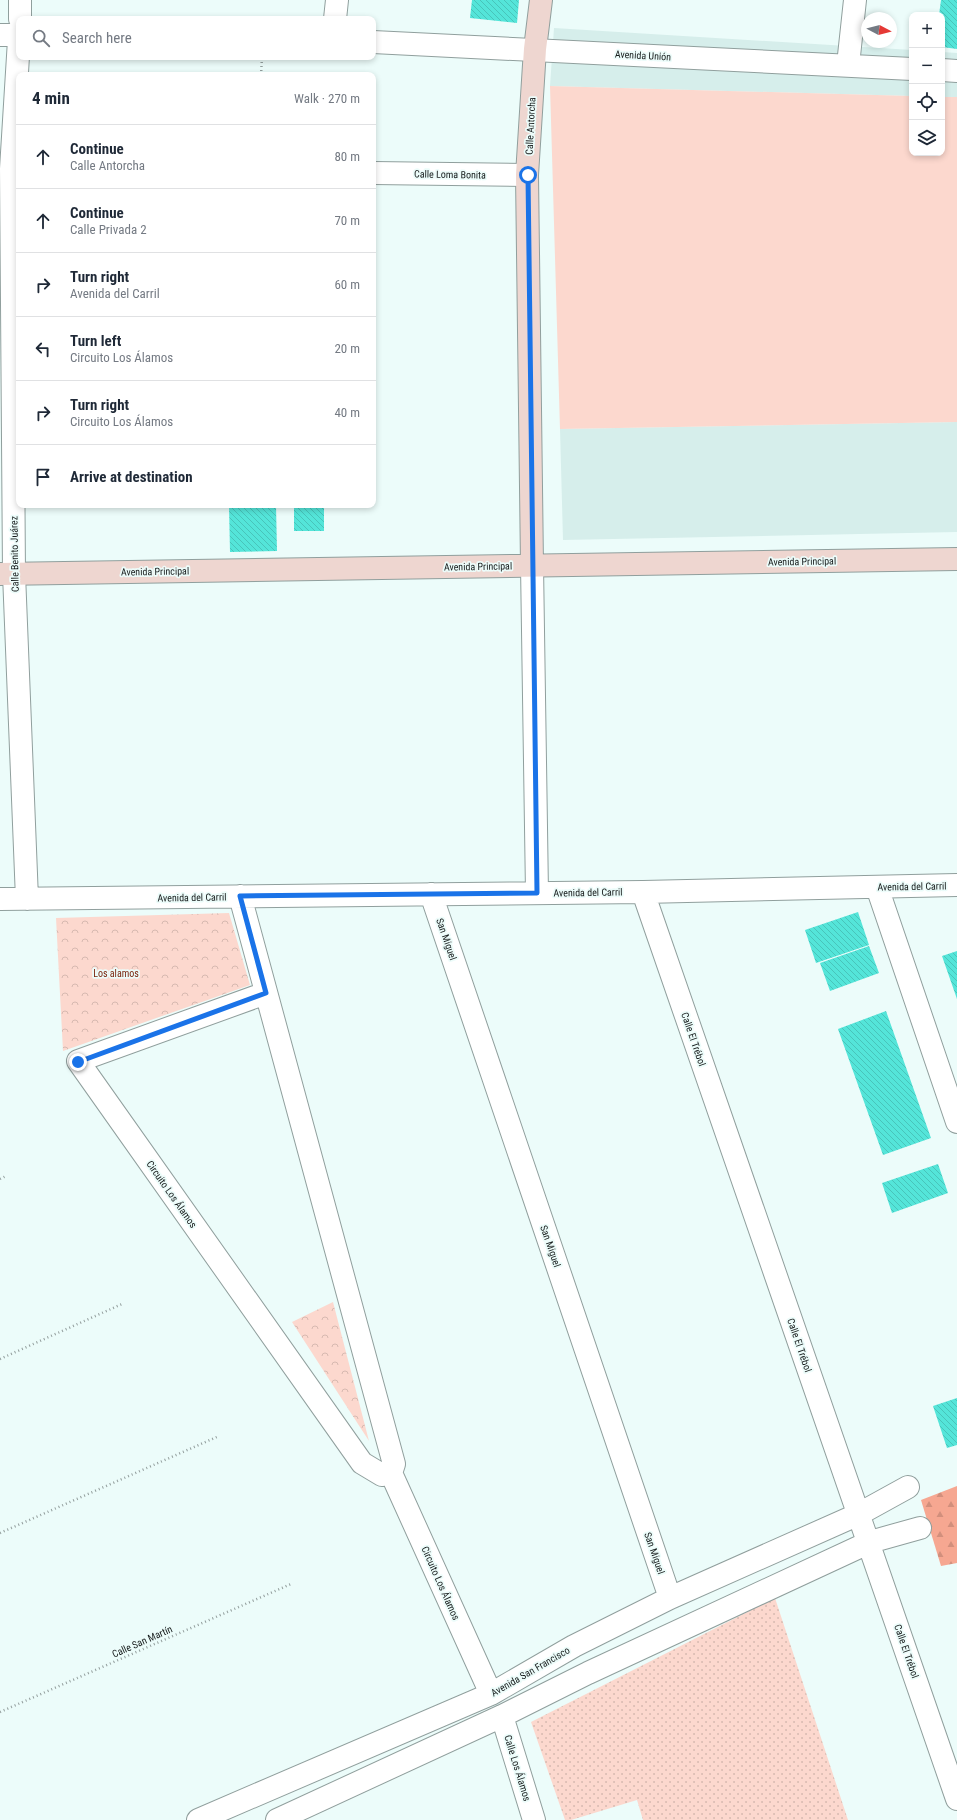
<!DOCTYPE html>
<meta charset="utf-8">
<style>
:root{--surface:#fff;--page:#f2f2f3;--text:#1f2937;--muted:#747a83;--line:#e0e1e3}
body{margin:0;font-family:"Roboto Condensed",sans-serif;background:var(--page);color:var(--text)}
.controls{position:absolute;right:12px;top:12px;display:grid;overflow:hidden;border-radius:8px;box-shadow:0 2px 6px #0003}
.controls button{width:36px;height:36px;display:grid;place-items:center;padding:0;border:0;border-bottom:1px solid var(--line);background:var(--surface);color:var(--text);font:20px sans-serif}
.compass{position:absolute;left:861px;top:12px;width:36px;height:36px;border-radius:50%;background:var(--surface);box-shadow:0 2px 6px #0003;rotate:97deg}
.stop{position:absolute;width:12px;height:12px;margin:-9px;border:3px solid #1a73e8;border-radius:50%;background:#fff}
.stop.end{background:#1a73e8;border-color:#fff;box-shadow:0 1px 4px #0008}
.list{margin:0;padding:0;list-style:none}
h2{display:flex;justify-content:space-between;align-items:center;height:52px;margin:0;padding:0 16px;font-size:17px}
h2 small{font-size:13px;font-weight:400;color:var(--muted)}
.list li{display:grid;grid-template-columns:26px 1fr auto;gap:12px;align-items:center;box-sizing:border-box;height:64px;padding:0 16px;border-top:1px solid var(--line)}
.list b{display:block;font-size:15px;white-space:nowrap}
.list p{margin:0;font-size:13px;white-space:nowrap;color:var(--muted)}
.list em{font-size:13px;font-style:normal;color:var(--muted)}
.icon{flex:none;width:22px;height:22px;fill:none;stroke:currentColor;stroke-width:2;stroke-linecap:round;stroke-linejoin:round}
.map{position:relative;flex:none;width:957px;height:1820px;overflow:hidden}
.search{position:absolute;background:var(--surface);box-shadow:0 2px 6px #0003;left:16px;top:16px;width:360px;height:44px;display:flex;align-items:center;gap:10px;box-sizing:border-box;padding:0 14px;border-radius:8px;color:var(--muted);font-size:15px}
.panel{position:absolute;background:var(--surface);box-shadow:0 2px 6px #0003;left:16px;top:72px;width:360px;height:436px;border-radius:8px}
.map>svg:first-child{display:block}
.built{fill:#d6eeeb}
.grass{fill:url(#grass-dots)}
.forest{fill:url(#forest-firs)}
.park{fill:url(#park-crowns)}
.pitch{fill:#fcd8ce}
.building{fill:url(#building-back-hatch)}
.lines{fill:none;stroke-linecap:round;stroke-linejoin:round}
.street-casing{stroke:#909f9d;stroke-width:24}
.secondary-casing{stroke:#909f9d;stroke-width:24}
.path{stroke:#939e9d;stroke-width:2.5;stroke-dasharray:1 3;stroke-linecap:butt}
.street{stroke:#fff;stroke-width:22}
.secondary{stroke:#eed6d0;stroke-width:22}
.route{stroke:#1a73e8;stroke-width:5}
.labels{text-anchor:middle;stroke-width:3.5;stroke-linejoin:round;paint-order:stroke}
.street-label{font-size:10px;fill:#161b1b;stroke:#ecfcfa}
.park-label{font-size:10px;fill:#7a250d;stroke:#ecfcfa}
</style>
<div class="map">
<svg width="957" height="1820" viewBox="0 0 957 1820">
<defs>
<pattern id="grass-dots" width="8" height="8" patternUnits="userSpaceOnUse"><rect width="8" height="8" fill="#fcd8ce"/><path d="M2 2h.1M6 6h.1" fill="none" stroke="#d7b9b0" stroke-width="1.8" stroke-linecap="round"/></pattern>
<pattern id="forest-firs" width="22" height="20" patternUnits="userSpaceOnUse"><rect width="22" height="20" fill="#f6a791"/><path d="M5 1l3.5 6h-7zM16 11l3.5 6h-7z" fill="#d28f7c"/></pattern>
<pattern id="park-crowns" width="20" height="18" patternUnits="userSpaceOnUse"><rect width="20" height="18" fill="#fcd8ce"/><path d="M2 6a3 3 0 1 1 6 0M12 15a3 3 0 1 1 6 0" fill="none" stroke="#d7b9b0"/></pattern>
<pattern id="building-back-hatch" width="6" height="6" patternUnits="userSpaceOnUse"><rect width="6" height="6" fill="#54e5d9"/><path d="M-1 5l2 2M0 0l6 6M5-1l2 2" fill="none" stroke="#48c4ba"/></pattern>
</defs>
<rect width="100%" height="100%" fill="#ecfcfa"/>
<path class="built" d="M554,28L912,50V96L550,86Z
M942,52L957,53V97H942Z
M957,422V532L563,540L560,429Z"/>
<path class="grass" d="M775,1598L848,1820H643L637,1800L571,1820H565L531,1722Z"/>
<path class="forest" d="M957,1486V1563L941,1566L921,1500Z"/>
<path class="park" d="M229,913L250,985L63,1051L56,918Z
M333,1302L369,1441L292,1322Z"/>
<path class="pitch" d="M550,86L912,96V153H942V97H957V422L560,429Z"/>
<path class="building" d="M472,0H519L517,23L470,18Z
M941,0H957V49L942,47V15H939Z
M229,505H276L277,551L230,552Z
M294,505H324V531H294Z
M858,912L869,945L816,963L805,930Z
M869,946L879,973L830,991L820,963Z
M957,951V999L942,956Z
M886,1011L931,1138L883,1155L838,1029Z
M938,1164L948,1193L892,1213L882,1183Z
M957,1398V1445L947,1448L933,1406Z"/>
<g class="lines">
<defs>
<path id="street" d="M20,19V0
M335,19L337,0
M0,35H19
M19,40L11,169L14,574L27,899
M373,42L912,69
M848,65L855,0
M942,70L957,71
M373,173L527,175
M532,565L537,893
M877,887L957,1122
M643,892L957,1799
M431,894L670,1598
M240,896L394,1464L391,1473L491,1694
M0,899L643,892L957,885
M266,993L78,1061L362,1463L382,1475L391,1473
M502,1716L534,1820
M198,1820L491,1694L574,1646L670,1598L859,1514L908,1487
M277,1820L502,1716L588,1673L870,1542L920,1528"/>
<path id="secondary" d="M532,565L527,175L535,49L541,0
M0,574L957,559"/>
</defs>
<use href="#street" class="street-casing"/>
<use href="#secondary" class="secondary-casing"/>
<path class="path" d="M261,75L262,57
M0,1179L6,1176
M0,1359L122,1304
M0,1533L219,1436
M0,1712L291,1584"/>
<use href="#street" class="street"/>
<use href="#secondary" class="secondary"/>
</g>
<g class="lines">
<path class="route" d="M78,1062L266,993L240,896L537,893L528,175"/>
</g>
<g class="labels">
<g class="street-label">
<text transform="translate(643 55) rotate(3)" y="4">Avenida Unión</text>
<text transform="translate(530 126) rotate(-87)" y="4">Calle Antorcha</text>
<text transform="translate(450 174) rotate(1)" y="4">Calle Loma Bonita</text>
<text transform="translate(14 554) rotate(-91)" y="4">Calle Benito Juárez</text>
<text transform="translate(802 561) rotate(-1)" y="4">Avenida Principal</text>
<text transform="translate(478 566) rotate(-1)" y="4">Avenida Principal</text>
<text transform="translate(155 571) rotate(-1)" y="4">Avenida Principal</text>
<text transform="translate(912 886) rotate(-1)" y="4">Avenida del Carril</text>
<text transform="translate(588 892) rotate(-1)" y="4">Avenida del Carril</text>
<text transform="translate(192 897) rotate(-1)" y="4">Avenida del Carril</text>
<text transform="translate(447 939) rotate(71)" y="4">San Miguel</text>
<text transform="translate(694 1039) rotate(71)" y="4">Calle El Trébol</text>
<text transform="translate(172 1194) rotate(55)" y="4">Circuito Los Álamos</text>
<text transform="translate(551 1246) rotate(71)" y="4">San Miguel</text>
<text transform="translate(800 1345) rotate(71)" y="4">Calle El Trébol</text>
<text transform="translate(655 1553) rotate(71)" y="4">San Miguel</text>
<text transform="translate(441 1583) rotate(66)" y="4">Circuito Los Álamos</text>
<text transform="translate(142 1641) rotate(-24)" y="4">Calle San Martín</text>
<text transform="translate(907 1651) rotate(71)" y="4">Calle El Trébol</text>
<text transform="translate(530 1671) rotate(-30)" y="4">Avenida San Francisco</text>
<text transform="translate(518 1768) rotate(73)" y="4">Calle Los Álamos</text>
</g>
<g class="park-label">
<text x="116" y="977">Los alamos</text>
</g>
</g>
</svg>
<div class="controls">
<button>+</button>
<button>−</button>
<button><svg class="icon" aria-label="locate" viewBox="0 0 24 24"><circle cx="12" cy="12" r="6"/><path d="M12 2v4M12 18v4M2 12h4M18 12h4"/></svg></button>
<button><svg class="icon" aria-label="layers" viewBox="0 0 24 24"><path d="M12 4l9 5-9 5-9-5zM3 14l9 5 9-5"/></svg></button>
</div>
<svg class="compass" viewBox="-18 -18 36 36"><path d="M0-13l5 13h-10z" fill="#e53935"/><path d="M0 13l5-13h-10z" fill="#747a83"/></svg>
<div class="stop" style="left:528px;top:175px"></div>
<div class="stop end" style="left:78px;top:1062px"></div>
<div class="search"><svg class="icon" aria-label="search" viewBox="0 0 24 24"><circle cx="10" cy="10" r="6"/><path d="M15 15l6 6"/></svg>Search here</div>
<section class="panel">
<h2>4 min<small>Walk · 270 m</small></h2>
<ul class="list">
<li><svg class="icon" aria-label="ahead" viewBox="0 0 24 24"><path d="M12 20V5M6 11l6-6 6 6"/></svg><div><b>Continue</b><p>Calle Antorcha</p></div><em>80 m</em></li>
<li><svg class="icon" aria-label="ahead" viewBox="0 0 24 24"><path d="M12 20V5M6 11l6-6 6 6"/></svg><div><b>Continue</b><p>Calle Privada 2</p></div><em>70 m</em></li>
<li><svg class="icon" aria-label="right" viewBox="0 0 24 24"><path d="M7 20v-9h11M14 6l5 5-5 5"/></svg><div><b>Turn right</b><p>Avenida del Carril</p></div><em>60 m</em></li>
<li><svg class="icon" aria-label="left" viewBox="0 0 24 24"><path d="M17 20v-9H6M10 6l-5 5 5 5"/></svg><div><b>Turn left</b><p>Circuito Los Álamos</p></div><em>20 m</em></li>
<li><svg class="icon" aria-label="right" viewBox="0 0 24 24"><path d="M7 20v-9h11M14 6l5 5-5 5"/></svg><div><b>Turn right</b><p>Circuito Los Álamos</p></div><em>40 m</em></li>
<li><svg class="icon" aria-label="arrive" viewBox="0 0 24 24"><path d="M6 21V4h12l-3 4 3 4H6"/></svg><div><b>Arrive at destination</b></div></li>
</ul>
</section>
</div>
